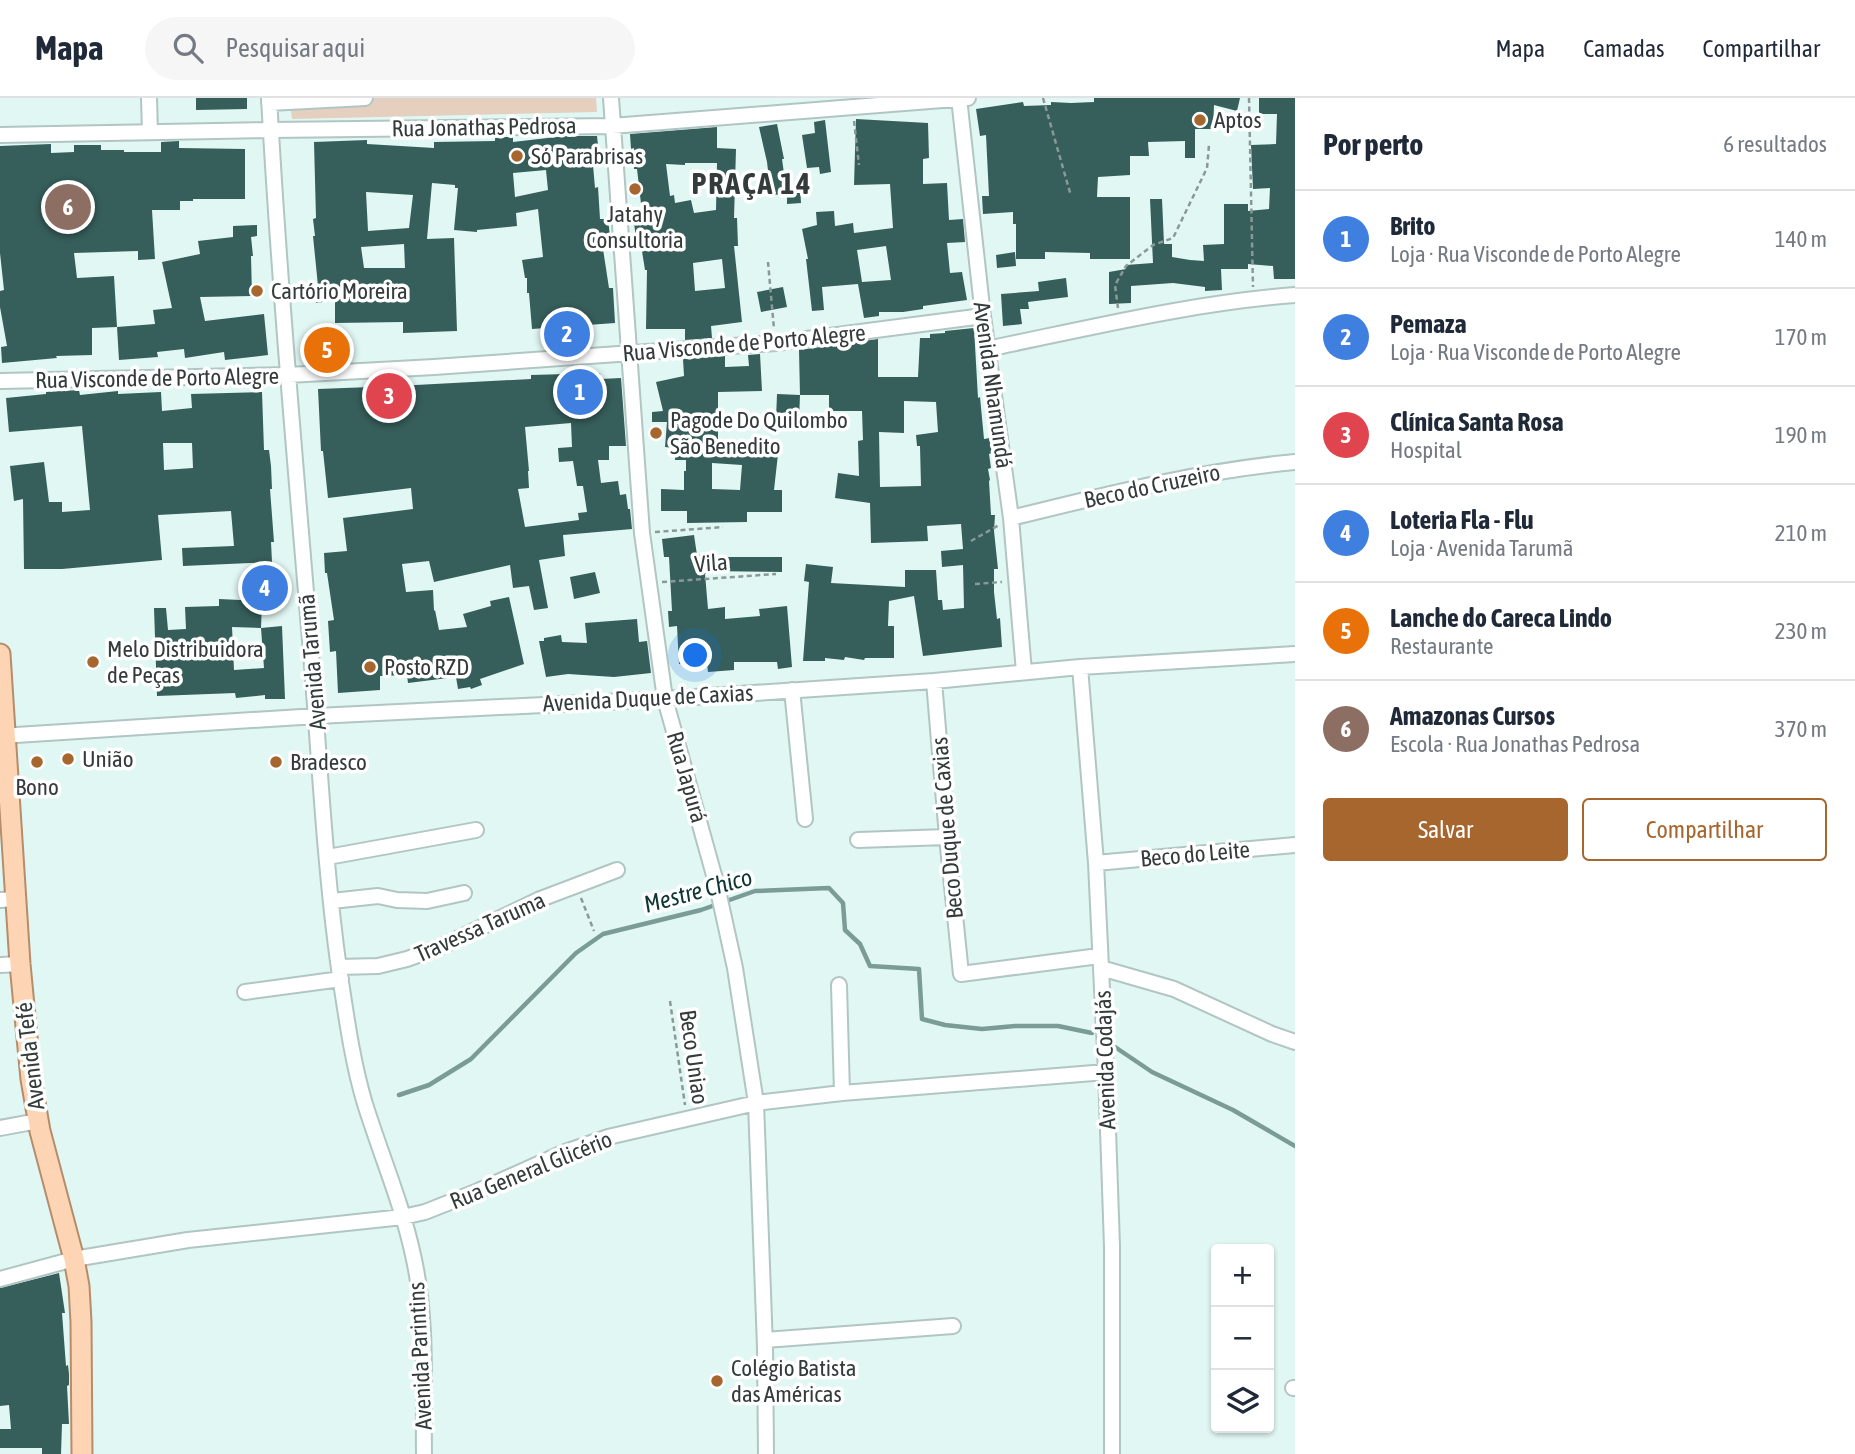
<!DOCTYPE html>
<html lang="pt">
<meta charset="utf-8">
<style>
:root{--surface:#fff;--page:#f6f6f7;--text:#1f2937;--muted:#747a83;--line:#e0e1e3;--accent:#a6662e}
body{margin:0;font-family:"Asap Condensed",sans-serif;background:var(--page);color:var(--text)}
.controls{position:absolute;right:21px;bottom:21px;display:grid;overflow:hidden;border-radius:7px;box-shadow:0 2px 5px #0004}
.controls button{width:63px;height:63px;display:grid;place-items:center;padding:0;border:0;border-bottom:2px solid var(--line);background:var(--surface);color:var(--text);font:35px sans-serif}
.you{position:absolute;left:696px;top:558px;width:24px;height:24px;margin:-18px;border:5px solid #fff;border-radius:50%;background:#1a73e8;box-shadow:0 0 0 10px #1a73e833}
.badge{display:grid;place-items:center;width:46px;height:46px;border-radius:50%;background:var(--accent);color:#fff;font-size:23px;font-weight:700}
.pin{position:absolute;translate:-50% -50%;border:4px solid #fff;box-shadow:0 2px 7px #0006}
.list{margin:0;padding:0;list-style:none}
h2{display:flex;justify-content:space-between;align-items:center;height:91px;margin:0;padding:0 28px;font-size:30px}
h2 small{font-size:23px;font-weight:400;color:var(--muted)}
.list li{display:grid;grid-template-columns:46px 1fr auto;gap:21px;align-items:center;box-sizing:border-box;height:98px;padding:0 28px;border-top:2px solid var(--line)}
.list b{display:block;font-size:26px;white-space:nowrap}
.list p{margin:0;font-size:23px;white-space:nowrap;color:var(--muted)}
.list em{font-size:23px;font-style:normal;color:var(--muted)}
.actions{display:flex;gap:14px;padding:21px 28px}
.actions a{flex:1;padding:16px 0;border:2px solid var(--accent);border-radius:7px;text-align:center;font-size:24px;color:var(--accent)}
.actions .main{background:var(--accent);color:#fff}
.icon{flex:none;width:38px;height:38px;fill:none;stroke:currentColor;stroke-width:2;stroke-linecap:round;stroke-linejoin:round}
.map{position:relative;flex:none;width:1295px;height:1356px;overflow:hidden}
header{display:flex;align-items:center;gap:42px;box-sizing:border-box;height:98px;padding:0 35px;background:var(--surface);border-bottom:2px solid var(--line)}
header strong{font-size:33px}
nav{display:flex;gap:38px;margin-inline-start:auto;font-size:24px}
.search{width:490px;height:63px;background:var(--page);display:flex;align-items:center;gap:18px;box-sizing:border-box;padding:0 24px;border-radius:38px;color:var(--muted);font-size:26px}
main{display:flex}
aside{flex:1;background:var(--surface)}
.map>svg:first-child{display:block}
.green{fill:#e5cfbe}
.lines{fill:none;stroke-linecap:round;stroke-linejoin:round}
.stream{stroke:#7b9b97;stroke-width:4.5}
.building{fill:#365e5a;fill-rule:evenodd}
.minor-casing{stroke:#b1c6c3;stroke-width:18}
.major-casing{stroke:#b58d6a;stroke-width:23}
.path{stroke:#8a9997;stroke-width:2.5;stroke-dasharray:5 3.5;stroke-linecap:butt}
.minor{stroke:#fff;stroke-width:14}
.major{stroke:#fdd5b5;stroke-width:19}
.poi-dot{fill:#a6662e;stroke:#fff;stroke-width:2.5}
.labels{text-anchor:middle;stroke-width:7;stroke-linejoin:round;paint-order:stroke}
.poi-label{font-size:23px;fill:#333c3b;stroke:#fff;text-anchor:start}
.street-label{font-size:23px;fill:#333c3b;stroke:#fff}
.water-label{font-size:24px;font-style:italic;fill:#0d3633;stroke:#fff}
.district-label{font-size:30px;font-weight:bold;letter-spacing:2px;fill:#333c3b;stroke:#fff}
</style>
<header>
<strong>Mapa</strong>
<div class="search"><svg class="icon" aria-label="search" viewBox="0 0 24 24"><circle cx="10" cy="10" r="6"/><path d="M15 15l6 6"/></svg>Pesquisar aqui</div>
<nav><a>Mapa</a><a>Camadas</a><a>Compartilhar</a></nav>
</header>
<main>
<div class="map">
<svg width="1295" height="1356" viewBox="0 0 1295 1356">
<rect width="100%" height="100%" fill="#e1f7f4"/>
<path class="green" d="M289,0H596L597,14L292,21Z"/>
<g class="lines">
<path class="stream" d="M1115,949L1152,974L1233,1012L1295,1048
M399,997L429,987L471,961L576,855L603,836L701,812L755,793L829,790L843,805L845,832L860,846L870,868L919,871L922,921L945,927L982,931L1015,928H1058L1092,935"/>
</g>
<path class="building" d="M196,0H247V11L196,12Z
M1094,0H1240L1237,13L1214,7L1213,31H1195V60H1185V43L1148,44L1149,58H1130V77L1098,79L1097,99H1130V161H1090V155L1045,154V161H1016V126H1013V114L983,116L982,98H989L986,37L980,38L976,11L1023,4L1024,8L1051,7V4L1071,5L1094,4Z
M1259,0H1295V181H1274L1273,168L1248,166V171H1221L1222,192L1205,193V189L1173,185L1131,188V205L1109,206V174L1126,171V167L1153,165L1150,101H1162L1164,146H1172V159L1190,162L1204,163L1203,147L1224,146V106H1248V113L1269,111L1270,90L1253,91L1251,47L1276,46L1277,16H1259Z
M856,21L928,25L929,60L923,61V86L947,85L949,122L963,121L965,144L947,145L950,175L962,174L967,202L923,208V211L903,214H879V218L864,220L858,186L822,189L824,212L812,213L806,161H808L802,131L817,127L816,114L834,113L835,128L853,125L854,135L893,130L890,86L854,87ZM886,148L891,182L862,184L857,152Z
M825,22L831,74L820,76L819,69L807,70L802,37L815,35L814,24Z
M777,26L784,61H782L786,90L800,89L801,105L787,106V96L771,97L767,64L759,29Z
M717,29V50L736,51L734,120H737L738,148H734L742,224L711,228L712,240L685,242V231H646L647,172H645L641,147H637L634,125L643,123L637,71H634V50L631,51L630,36ZM685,65H717L716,112L694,115L691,102L675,105L674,97L670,98L666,66L685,67ZM722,161L725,190L695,193L693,165Z
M565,38H597L600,66L593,67L595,90L598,89L600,121H608L610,138H611L612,150L603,151L609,190H613L615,225L532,231L529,195H527V180H525L522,162L543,159L538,111L516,115L517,128L477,132V134L454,132L458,90H455V87L432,85L427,141L454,140L457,233L403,235V224L335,225V202L316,205L315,189L318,188L313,138H315L313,121L316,120L314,44L367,42V46L434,50V44L495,43V39H513V44ZM546,72L548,92L515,99L513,75ZM366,94L413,97L409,130L368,133ZM404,146L405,170H364L361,149Z
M179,43V50L245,51V101H193V103H180V112H152L155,161L138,162V153L74,155L77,180L114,178L117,229L92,230V257L56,258L57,260L2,265L1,249L7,248L0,209V193L4,192L0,155V48L51,46V55L74,54V47H101V52H124V54H161V44Z
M257,127V138L251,139L253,158H251L252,198L200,199L205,223L264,216L268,257L225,262L224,254L185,260L184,251L157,254L158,259L119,262L117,229L155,226L153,212L172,210L162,164L200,156L198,143L233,139V128Z
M1015,154L1016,168L997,170L996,157Z
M1066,180L1068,199L1028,204L1029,211H1020L1022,226L1003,228L1001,196L1039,193L1038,184Z
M783,189L787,209L761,214L757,194Z
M335,229L337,256L314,258L312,231Z
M974,230L978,300L980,299L984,341L990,340L992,355L989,356L991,370L988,371L990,382L989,383L991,417H995L994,433L998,471H994V494L997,521L1000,520L1002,549L923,558L914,498L889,503L888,528H894V560H865L864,562L845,559L844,562L825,560V563H803L809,484L804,483L806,466L833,469L831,485L905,489V472H936L938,502H942L943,512L964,510L963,467L942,469L941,453L963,451L961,426L927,428L928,443L871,445L870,405L835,400L838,375L859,378L858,343L863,342L862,313H829V297H800L799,252L878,241V279H918L920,240H930V236L945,235V233ZM904,303L936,304L938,334L916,337L917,348H920L921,388L880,389L879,334L904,335Z
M760,256L762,293L718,294V346L730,347V351L778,356L774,392H782V414H747V424L687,425V413H661V391L684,392V373H686V362H675V350L665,349L667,324H652V314L663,313L656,284L684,278L683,261L725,258V269L749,268L748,257ZM712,365L742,367L740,392L712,391Z
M600,275L601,281L621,280L626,348H609V362H598L601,385L618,383L620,397L626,396L628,411H630L632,431L563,437L565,458L539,462L548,510L534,512L529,488L513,490L510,467L434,484L429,463L402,466L406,494L433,492L434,513L435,512L439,532L467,529L463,516L491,508L490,503L509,499L524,566L480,581L482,587L471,591L470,589L458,591L456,579L408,585L407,577L380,578V592L338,595L336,553L330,554L328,523L334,522L327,475H325L324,455L347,453L343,420L413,411L411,390L328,400L323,353H321L318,291L371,289V293L397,291V288L531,281V277ZM571,325L572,349L558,350L559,364L573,363L577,388H583L587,414L578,415L579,422L525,429L518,391L529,390L528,373H529L525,329Z
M79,292L80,297L118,293V296L161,294L162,313L192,310L191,296L262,294L264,352H269L271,368L272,391H270L274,444H271L272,464L183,468L182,450L234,448L231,413L158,417L162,462L62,471H24L23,401L14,403L10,368L44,364L49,404H62V414L90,412L82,328L9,334L6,300L46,296V294ZM163,345H192L193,370L164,372Z
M777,296L800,297L799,323L776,322Z
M694,437L697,457L709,456L710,459H782V474L710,473L711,476H705L708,511L725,509V521L760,518L759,511L787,508L792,569L778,571L777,564H734V572L708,574L707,565L679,566L677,528L669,529L668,513H672L669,459H664L662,441Z
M595,474L600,495L574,501L570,479Z
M219,501L262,503L261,530L282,528L285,601H265V597L236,600L235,595L157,598L154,510H166L168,532L186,531L185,509L219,508ZM232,529L261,530L264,570L234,572Z
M637,521L639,544L647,543L651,575L614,579L568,576L546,579L539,543H544V540L561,537L562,544L587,545L585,525Z
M59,1175L65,1215H62L66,1268L68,1267L69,1276V1287L67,1288L69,1326H62L61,1356H42V1350H0V1331H11L9,1307L0,1308V1190Z"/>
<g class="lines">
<defs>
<path id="minor" d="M149,0L150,34
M269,0C279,181 295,362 310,542C319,651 324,764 339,871C346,916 352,963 365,1006C381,1057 402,1106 413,1157C428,1222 423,1290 424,1356
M611,0L642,435L665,601L717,788L735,870L756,1005L765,1249L766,1356
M959,0L983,218L1011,420L1024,574
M269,5L365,0
M0,37L271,32L612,28L968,0
M987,251C1089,230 1191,205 1295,197
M0,283L288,277L434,269L776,245L983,218
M1011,420C1105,397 1198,373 1295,364
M1080,569L1096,765L1106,974L1112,1148V1356
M934,583L947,739L961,876L1099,858
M792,592L805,721
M0,638L317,618L665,601L934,583L1080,569L1295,556
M858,742L947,739
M328,759L476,732
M1096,765L1295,747
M0,802L16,801
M332,803L378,798L397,802L427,803L464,795
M0,867L20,866
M339,869L378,868L407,861L440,849L538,802L617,772
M1101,870L1174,891L1272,936L1295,944
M839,887L842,995
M245,894L341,881
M0,1030L38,1023
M0,1181L74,1161L188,1142L403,1119L425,1114L478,1093L565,1054L608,1039L756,1005L842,995L1106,974
M765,1242L953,1228
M1293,1290H1295"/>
<path id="major" d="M0,556L20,866L31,981L40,1033L74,1161L79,1188L81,1224L82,1356"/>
</defs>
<use href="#minor" class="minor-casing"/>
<use href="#major" class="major-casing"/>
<path class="path" d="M1043,0L1071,98
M1249,0L1253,189
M854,23L859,67
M768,164L774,231
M1118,210L1115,187L1126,168L1153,147L1173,140L1207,70L1209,47
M655,434L723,429
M971,443L999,427
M662,484L776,476
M975,486L1002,484
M581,800L594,833
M670,903L685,1007"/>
<use href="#minor" class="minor"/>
<use href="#major" class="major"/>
</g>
<g class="poi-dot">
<circle cx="1200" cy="22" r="7"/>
<circle cx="517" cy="58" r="7"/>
<circle cx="635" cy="91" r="7"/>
<circle cx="257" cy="193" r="7"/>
<circle cx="656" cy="335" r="7"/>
<circle cx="93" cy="564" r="7"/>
<circle cx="370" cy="569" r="7"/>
<circle cx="68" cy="661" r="7"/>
<circle cx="37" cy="664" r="7"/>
<circle cx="276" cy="664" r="7"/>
<circle cx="717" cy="1283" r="7"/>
</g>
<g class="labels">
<g class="poi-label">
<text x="1214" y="30">Aptos</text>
<text x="531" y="66">Só Parabrisas</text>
<text x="635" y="124" text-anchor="middle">Jatahy<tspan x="635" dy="26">Consultoria</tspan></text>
<text x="271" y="201">Cartório Moreira</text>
<text x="670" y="330">Pagode Do Quilombo<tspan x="670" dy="26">São Benedito</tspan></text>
<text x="107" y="559">Melo Distribuidora<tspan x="107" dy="26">de Peças</tspan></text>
<text x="384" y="577">Posto RZD</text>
<text x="82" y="669">União</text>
<text x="290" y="672">Bradesco</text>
<text x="37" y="697" text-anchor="middle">Bono</text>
<text x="731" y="1278">Colégio Batista<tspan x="731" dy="26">das Américas</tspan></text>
</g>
<g class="street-label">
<text transform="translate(484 29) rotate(-1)" y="8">Rua Jonathas Pedrosa</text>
<text transform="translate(744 245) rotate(-5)" y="8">Rua Visconde de Porto Alegre</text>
<text transform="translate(157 280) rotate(-1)" y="8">Rua Visconde de Porto Alegre</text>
<text transform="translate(993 287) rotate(82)" y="8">Avenida Nhamundá</text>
<text transform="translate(1152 388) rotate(-12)" y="8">Beco do Cruzeiro</text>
<text transform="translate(711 465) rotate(-4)" y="8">Vila</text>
<text transform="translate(312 564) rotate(-95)" y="8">Avenida Tarumã</text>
<text transform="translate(648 600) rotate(-3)" y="8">Avenida Duque de Caxias</text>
<text transform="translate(687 679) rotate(74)" y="8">Rua Japurá</text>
<text transform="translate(947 730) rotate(-95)" y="8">Beco Duque de Caxias</text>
<text transform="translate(1195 756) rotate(-5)" y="8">Beco do Leite</text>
<text transform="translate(480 829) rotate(-24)" y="8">Travessa Taruma</text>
<text transform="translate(30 958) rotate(-97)" y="8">Avenida Tefé</text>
<text transform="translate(694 959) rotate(82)" y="8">Beco Uniao</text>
<text transform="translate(1105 962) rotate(-92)" y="8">Avenida Codajás</text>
<text transform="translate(531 1072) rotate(-22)" y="8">Rua General Glicério</text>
<text transform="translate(420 1258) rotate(-93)" y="8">Avenida Parintins</text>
</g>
<g class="water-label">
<text transform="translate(698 793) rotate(-15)" y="8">Mestre Chico</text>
</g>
<g class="district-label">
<text x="752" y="96">PRAÇA 14</text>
</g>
</g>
</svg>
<div class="controls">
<button>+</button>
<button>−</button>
<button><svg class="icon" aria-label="layers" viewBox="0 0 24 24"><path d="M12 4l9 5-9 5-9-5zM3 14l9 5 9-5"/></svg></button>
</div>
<div class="you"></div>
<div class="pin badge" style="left:580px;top:294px;background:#3f7fe0">1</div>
<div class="pin badge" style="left:567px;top:236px;background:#3f7fe0">2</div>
<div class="pin badge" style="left:389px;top:298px;background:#e0444e">3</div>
<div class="pin badge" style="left:265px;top:490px;background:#3f7fe0">4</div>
<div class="pin badge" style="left:327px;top:252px;background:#e8710a">5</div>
<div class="pin badge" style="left:68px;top:109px;background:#8d6e63">6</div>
</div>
<aside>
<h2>Por perto<small>6 resultados</small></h2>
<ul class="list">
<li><span class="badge" style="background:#3f7fe0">1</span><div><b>Brito</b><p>Loja · Rua Visconde de Porto Alegre</p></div><em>140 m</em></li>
<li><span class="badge" style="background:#3f7fe0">2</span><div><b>Pemaza</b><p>Loja · Rua Visconde de Porto Alegre</p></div><em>170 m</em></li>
<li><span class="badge" style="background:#e0444e">3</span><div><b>Clínica Santa Rosa</b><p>Hospital</p></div><em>190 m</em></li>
<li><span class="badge" style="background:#3f7fe0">4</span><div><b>Loteria Fla - Flu</b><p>Loja · Avenida Tarumã</p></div><em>210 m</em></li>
<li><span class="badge" style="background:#e8710a">5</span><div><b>Lanche do Careca Lindo</b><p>Restaurante</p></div><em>230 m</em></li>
<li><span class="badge" style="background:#8d6e63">6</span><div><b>Amazonas Cursos</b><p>Escola · Rua Jonathas Pedrosa</p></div><em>370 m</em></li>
</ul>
<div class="actions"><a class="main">Salvar</a><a>Compartilhar</a></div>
</aside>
</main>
